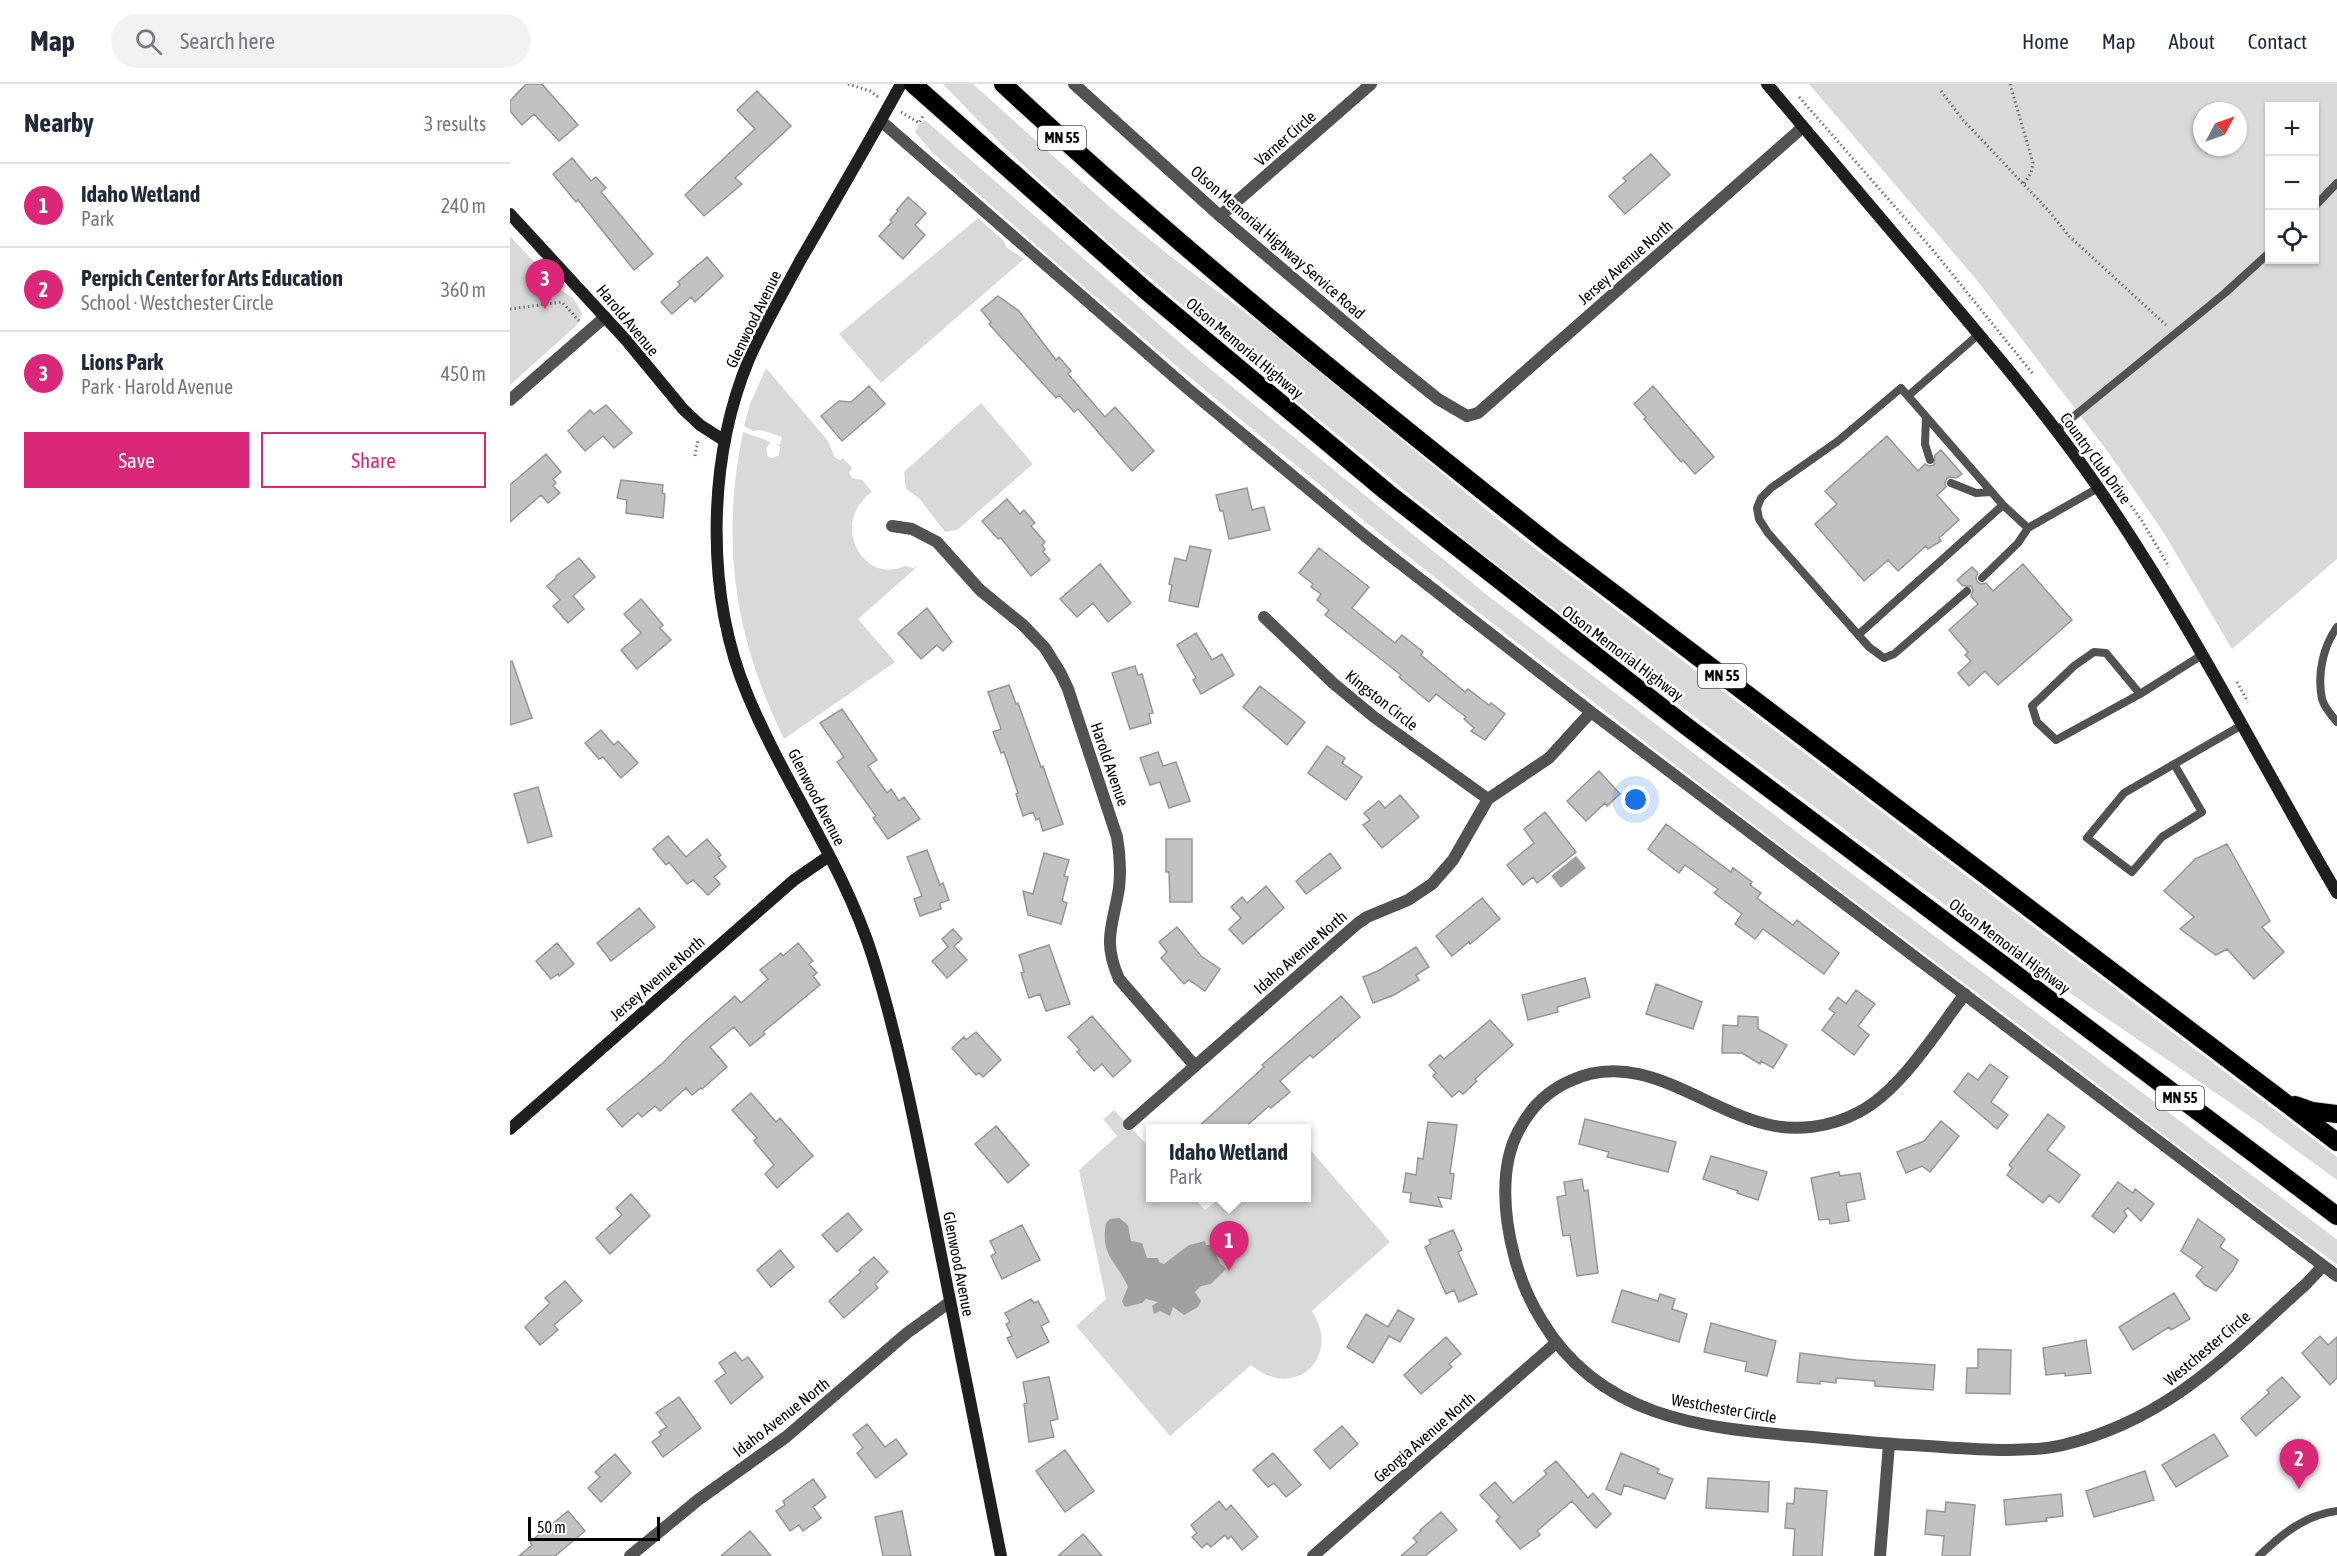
<!DOCTYPE html>
<meta charset="utf-8">
<style>
:root{--surface:#fff;--page:#f2f2f3;--text:#1f2937;--muted:#747a83;--line:#e0e1e3;--accent:#db2777}
body{margin:0;font-family:"Asap Condensed",sans-serif;background:var(--page);color:var(--text)}
.controls{position:absolute;right:18px;top:18px;display:grid;overflow:hidden;border-radius:0px;box-shadow:0 2px 4px #0004}
.controls button{width:54px;height:54px;display:grid;place-items:center;padding:0;border:0;border-bottom:2px solid var(--line);background:var(--surface);color:var(--text);font:30px sans-serif}
.compass{position:absolute;left:1683px;top:18px;width:54px;height:54px;border-radius:50%;background:var(--surface);box-shadow:0 2px 4px #0004;rotate:49deg}
.scale{position:absolute;left:18px;bottom:15px;width:132px;box-sizing:border-box;padding-left:6px;border:3px solid #000;border-top:0;font-size:16px;line-height:21px;white-space:nowrap;color:#000;-webkit-text-stroke:4px #fff;paint-order:stroke}
.you{position:absolute;left:1126px;top:716px;width:21px;height:21px;margin:-15px;border:4px solid #fff;border-radius:50%;background:#1a73e8;box-shadow:0 0 0 9px #1a73e833}
.badge{display:grid;place-items:center;width:39px;height:39px;border-radius:50%;background:var(--accent);color:#fff;font-size:20px;font-weight:700}
.pin{position:absolute;translate:-50% -50px;filter:drop-shadow(0 2px 3px #0008)}
.pin::after{content:'';position:absolute;top:32px;width:21px;height:18px;background:inherit;clip-path:polygon(0 0,100% 0,50% 100%)}
.popup{position:absolute;left:636px;top:1040px;width:165px;height:78px;box-sizing:border-box;display:grid;place-content:center;border-radius:0px;background:var(--surface);filter:drop-shadow(0 2px 4px #0005);font-size:20px;white-space:nowrap;color:var(--muted)}
.popup b{font-size:22px;color:var(--text)}
.popup::after{content:'';position:absolute;left:50%;top:100%;margin-left:-12px;border:12px solid transparent;border-top-color:var(--surface)}
.list{margin:0;padding:0;list-style:none}
h2{display:flex;justify-content:space-between;align-items:center;height:78px;margin:0;padding:0 24px;font-size:26px}
h2 small{font-size:20px;font-weight:400;color:var(--muted)}
.list li{display:grid;grid-template-columns:39px 1fr auto;gap:18px;align-items:center;box-sizing:border-box;height:84px;padding:0 24px;border-top:2px solid var(--line)}
.list b{display:block;font-size:22px;white-space:nowrap}
.list p{margin:0;font-size:20px;white-space:nowrap;color:var(--muted)}
.list em{font-size:20px;font-style:normal;color:var(--muted)}
.actions{display:flex;gap:12px;padding:18px 24px}
.actions a{flex:1;padding:14px 0;border:2px solid var(--accent);border-radius:0px;text-align:center;font-size:21px;color:var(--accent)}
.actions .main{background:var(--accent);color:#fff}
.icon{flex:none;width:33px;height:33px;fill:none;stroke:currentColor;stroke-width:2;stroke-linecap:round;stroke-linejoin:round}
.map{position:relative;flex:none;width:1827px;height:1472px;overflow:hidden}
header{display:flex;align-items:center;gap:36px;box-sizing:border-box;height:84px;padding:0 30px;background:var(--surface);border-bottom:2px solid var(--line)}
header strong{font-size:28px}
nav{display:flex;gap:33px;margin-inline-start:auto;font-size:21px}
.search{width:420px;height:54px;background:var(--page);display:flex;align-items:center;gap:15px;box-sizing:border-box;padding:0 21px;border-radius:33px;color:var(--muted);font-size:22px}
main{display:flex}
aside{flex:1;background:var(--surface)}
.map>svg:first-child{display:block}
.green{fill:#d9d9d9;fill-rule:evenodd}
.water{fill:#a0a0a0}
.building{fill:#c2c2c2;stroke:#969696;stroke-width:1.5}
.lines{fill:none;stroke-linecap:round;stroke-linejoin:round}
.highway-casing{stroke:#dbdbdb;stroke-width:20}
.path{stroke:#747474;stroke-width:3;stroke-dasharray:1.5 3;stroke-linecap:butt}
.lane{stroke:#525252;stroke-width:8}
.street{stroke:#525252;stroke-width:12}
.secondary{stroke:#1f1f1f;stroke-width:12}
.highway{stroke:#000;stroke-width:18}
.labels{text-anchor:middle;stroke-width:5;stroke-linejoin:round;paint-order:stroke}
.shield{fill:#fff;stroke:#4c4c4c;stroke-width:1.5}
.shield-label{font-size:15px;font-weight:bold;fill:#000}
.street-label{font-size:16px;fill:#000;stroke:#fff}
</style>
<header>
<strong>Map</strong>
<div class="search"><svg class="icon" aria-label="search" viewBox="0 0 24 24"><circle cx="10" cy="10" r="6"/><path d="M15 15l6 6"/></svg>Search here</div>
<nav><a>Home</a><a>Map</a><a>About</a><a>Contact</a></nav>
</header>
<main>
<aside>
<h2>Nearby<small>3 results</small></h2>
<ul class="list">
<li><span class="badge">1</span><div><b>Idaho Wetland</b><p>Park</p></div><em>240 m</em></li>
<li><span class="badge">2</span><div><b>Perpich Center for Arts Education</b><p>School · Westchester Circle</p></div><em>360 m</em></li>
<li><span class="badge">3</span><div><b>Lions Park</b><p>Park · Harold Avenue</p></div><em>450 m</em></li>
</ul>
<div class="actions"><a class="main">Save</a><a>Share</a></div>
</aside>
<div class="map">
<svg width="1827" height="1472" viewBox="0 0 1827 1472">
<rect width="100%" height="100%" fill="#fff"/>
<path class="green" d="M433,0H463L601,124L660,172L752,241L1007,451L1827,1073V1096L1738,1031L1478,853L1210,652L969,467L723,265L566,130L490,59Z
M1299,0H1827V475L1722,565L1654,449L1598,368L1466,195ZM1760,22H1804V176H1760ZM1692,27H1728V63H1692Z
M415,36L693,279L977,511L1288,749L1825,1154L1827,1155V1180C1693,1084 1564,981 1431,882C1085,623 742,359 422,68L405,48L409,40Z
M468,134L494,157L496,163L514,175L371,299L329,250Z
M0,152L49,205L63,214L72,229L67,241L0,301Z
M256,284L318,357L325,374L330,376L333,374L342,384L339,389L342,394L352,396L362,408C319,438 352,501 395,482L403,484L408,482L348,535L385,578L274,655C225,554 210,459 233,348L261,358L256,364L258,373L263,374L269,371L270,363L266,359L270,361L272,353L251,346L243,347L234,342L240,320Z
M471,319L523,380L447,446L435,448L409,414L396,405L394,388Z
M604,1026L641,1065V1114H684L695,1126L710,1114H797V1062L880,1158L802,1227C832,1273 785,1318 741,1281L660,1352L566,1242L596,1215L569,1086L607,1052L593,1035Z"/>
<path class="water" d="M1066,772L1076,784L1051,804L1041,792Z
M609,1134L618,1141L621,1157L632,1159L637,1174H648L649,1178L654,1180L679,1161L695,1157L696,1161H701L710,1179L716,1185L701,1200L691,1202L685,1208L691,1217L688,1223L674,1231L663,1223L660,1232L650,1227L644,1230L642,1222L648,1218L636,1215L632,1219L615,1223L612,1217L618,1203C606,1176 590,1172 596,1139L600,1135Z"/>
<path class="building" d="M16,0H32L68,41L49,57L24,30L12,41L0,27V17Z
M247,7L281,42L225,94L232,100L194,132L175,111L245,45L227,26Z
M1141,70L1160,91L1115,130L1099,112L1116,97L1113,94Z
M62,74L81,97L86,93L96,104L91,108L143,170L124,186L68,116L66,118L43,90Z
M398,113L416,129L405,141L415,151L393,175L369,152L382,138L380,136L388,127L387,126Z
M197,173L213,192L185,218L181,213L162,230L151,218L170,201L168,198Z
M488,212L509,227L546,276L549,273L561,287L558,290L595,333L605,323L644,367L622,387L568,325L564,328L549,311L546,314L479,240L481,238L471,226Z
M359,302L375,320L332,357L311,332L329,317L341,318Z
M1143,302L1204,373L1185,390L1173,376L1171,378L1134,335L1136,333L1124,320Z
M96,321L122,349L104,364L93,352L75,367L58,347L80,326L84,330Z
M1377,352L1408,387L1415,380L1419,382L1424,381L1425,371L1431,366L1452,390L1446,394L1441,393L1437,394L1435,399L1436,403L1427,411L1449,436L1429,454L1431,457L1418,465L1416,462L1388,487L1378,476L1354,497L1305,440L1327,420L1315,407Z
M36,370L51,388L43,395L46,399L43,402L50,409L38,419L31,411L0,438V401Z
M111,396L153,401L152,409L155,410L153,434L116,429L117,416L107,414Z
M737,404L742,426L754,423L760,446L719,455L713,427H710L706,411Z
M497,415L510,430L514,426L525,439L521,442L535,458L532,461L535,465L533,468L540,476L521,492L491,454L488,455L472,437Z
M680,462L701,466L688,523L659,517L662,501L659,500L665,474L676,477Z
M809,464L859,503L842,524L885,559L892,551L913,568L911,571L955,608L958,605L979,621L981,619L995,630L975,656L961,647L964,644L954,635L956,633L926,610L919,618L889,593L891,591L815,531L819,526L807,516L811,510L801,503L803,500L789,489Z
M69,474L85,493L63,512L74,525L58,539L43,522L50,516L37,502L46,494V492Z
M590,480L621,519L598,538L583,519L567,533L550,515Z
M1513,480L1562,536L1488,601L1475,587L1459,602L1448,589L1461,577L1455,571L1458,568L1439,546L1468,520L1461,512L1463,506L1461,502H1453L1447,496L1462,483L1468,489L1466,493L1467,498L1471,500L1476,499L1483,507Z
M131,515L153,541L150,544L161,556L127,585L111,566L131,549L114,530Z
M417,524L442,558L433,567L427,561L411,575L388,549Z
M686,549L702,576L712,570L724,591L691,610L683,596L686,594L667,561Z
M2,577L22,634L0,641V578Z
M625,582L628,591L632,590L643,629L639,630L641,639L620,645L602,589Z
M499,601L506,620L508,619L531,683L533,682L553,740L533,747L529,734L526,736L523,728L513,732L506,710L508,709L494,668L491,669L483,648L491,645L478,608Z
M750,602L795,638L777,661L733,623Z
M332,625L367,676L358,682L377,709L381,705L389,717L394,713L410,735L378,755L363,734L366,732L327,678L334,673L310,639Z
M91,646L104,661L108,657L128,679L111,694L93,673L89,675L75,659Z
M817,662L835,674L832,679L852,693L836,716L798,689Z
M648,668L653,682L666,678L680,717L659,724L650,698L640,701L630,674Z
M1089,687L1110,710L1097,722L1095,719L1076,737L1057,717Z
M28,703L42,752L18,759L4,710Z
M890,711L909,733L872,764L853,741L860,736L854,729L869,717L875,724Z
M1035,728L1066,768L1027,799L1023,793L1013,801L997,781L1024,759L1014,745Z
M1156,740L1221,788L1223,784L1242,798L1240,801L1251,809L1247,814L1283,841L1287,836L1329,869L1314,890L1253,845L1245,855L1225,840L1232,830L1204,809L1208,805L1175,781L1169,789L1138,765Z
M158,752L176,773L197,755L211,771L208,773L216,783L204,793L210,800L198,811L183,796L177,800L159,778L156,781L143,765Z
M656,755H682V818H660L659,788H656Z
M1717,760L1760,837L1752,843L1774,868L1744,895L1717,865L1706,871L1670,845L1684,833L1654,807L1685,775Z
M417,766L430,801L433,799L439,816L430,819L431,825L410,832L404,815L412,812L397,773Z
M534,769L559,776L554,792L558,793L552,817L557,819L551,840L518,831L513,807L523,810Z
M820,769L831,784L796,810L786,797Z
M756,802L774,824L733,860L719,845L731,834L721,823L732,813L737,819Z
M972,814L990,835L960,860L959,858L942,872L926,852Z
M129,824L145,843L101,877L87,859Z
M667,843L691,872L710,885L695,907L679,896L674,900L651,874L657,868L649,858Z
M443,845L452,855L444,862L457,876L437,894L422,877L438,863L432,855Z
M47,859L64,880L49,892L48,890L41,895L26,877Z
M288,859L303,877L299,880L307,889L303,892L310,901L253,948L255,950L240,962L224,943L200,963L217,983L192,1005L191,1004L182,1011L176,1004L150,1027L145,1022L132,1033L128,1029L112,1043L97,1025L154,978L176,955L225,912L231,919L258,895L250,886L271,869L273,872Z
M539,861L560,920L536,927L530,910L519,914L511,889L514,888L509,871Z
M906,863L919,883L906,891L909,896L884,911L863,919L853,893L868,887Z
M1075,894L1080,913L1047,923L1048,928L1018,936L1012,911Z
M1146,900L1192,918L1183,945L1136,930Z
M1346,906L1365,920L1348,942L1359,951L1344,971L1312,946L1325,929L1319,925L1328,913L1336,920Z
M831,912L850,933L803,974L800,971L770,997L780,1008L761,1024L759,1022L734,1044H687L754,983L752,981Z
M582,932L621,977L603,993L592,980L584,987L567,968L570,966L558,953Z
M1228,932L1248,933V945L1277,961L1263,984L1251,977L1250,980L1232,969H1212L1213,941L1228,942Z
M980,936L1003,961L965,995L967,997L953,1010L949,1007L942,1013L923,992L926,989L919,981L930,971L934,975Z
M466,948L491,976L473,993L469,989L466,991L442,964L454,953L456,956Z
M1480,980L1498,993L1481,1018L1498,1031L1487,1045L1444,1008L1458,989L1468,996Z
M241,1009L266,1038L270,1034L303,1072L267,1104L255,1090L264,1081L244,1057L247,1054L222,1026Z
M1538,1030L1555,1043L1537,1066L1570,1091L1549,1119L1539,1111L1533,1119L1497,1091L1502,1084L1499,1081Z
M1075,1035L1166,1058L1158,1088L1097,1073L1099,1068L1069,1060Z
M1431,1037L1449,1052L1420,1088L1412,1082L1396,1089L1387,1068L1414,1057Z
M918,1038L947,1041L940,1089L944,1090L941,1115L928,1113L932,1123L900,1118L901,1109L893,1108L896,1089L906,1091L908,1074L913,1075Z
M486,1042L519,1081L498,1099L465,1060Z
M1201,1072L1257,1088L1248,1116L1227,1109L1228,1107L1193,1095Z
M1329,1088L1330,1092L1350,1089L1355,1115L1336,1119L1339,1137L1320,1140L1319,1135L1309,1136L1301,1094Z
M1072,1095L1074,1107L1078,1106L1088,1189L1067,1192L1060,1151L1053,1152L1047,1113L1056,1111L1054,1098Z
M1608,1098L1623,1109L1625,1105L1644,1120L1631,1137L1618,1124L1614,1127L1617,1132L1604,1149L1582,1132Z
M121,1110L140,1132L100,1170L86,1154L112,1131L106,1124Z
M338,1129L352,1146L327,1168L312,1151Z
M1688,1135L1715,1155L1710,1163L1728,1176L1723,1186L1706,1207L1695,1201L1686,1192L1693,1183L1671,1167Z
M512,1141L530,1176L492,1195L481,1172L486,1169L480,1157Z
M943,1146L952,1166L948,1168L967,1210L949,1218L944,1206L936,1210L915,1163L921,1160L919,1156Z
M270,1166L284,1183L261,1203L247,1186Z
M364,1173L378,1188L365,1200L368,1204L334,1234L319,1217L351,1188L349,1186Z
M55,1197L72,1217L44,1241L48,1246L30,1261L15,1243L40,1219L35,1214Z
M1112,1206L1148,1217L1150,1210L1165,1215L1162,1225L1177,1230L1169,1258L1102,1238Z
M1664,1209L1680,1235L1661,1246L1659,1243L1623,1266L1609,1243Z
M521,1215L524,1219L528,1217L539,1238L531,1242L539,1258L507,1274L497,1254L502,1252L496,1240L500,1238L495,1229Z
M888,1226L904,1235L890,1258L879,1252L863,1279L837,1263L856,1230L878,1243Z
M1201,1239L1266,1257L1257,1292L1235,1287L1237,1278L1194,1268Z
M1810,1252L1818,1261L1827,1253V1294L1820,1301L1792,1269Z
M936,1253L951,1270L939,1280L942,1283L911,1310L894,1291Z
M1576,1256L1581,1289L1555,1292V1289L1536,1291L1533,1264Z
M1468,1265L1501,1266L1500,1310L1456,1309L1457,1284H1468Z
M225,1268L232,1277L238,1273L253,1293L221,1320L205,1297L216,1289L209,1279Z
M1290,1269L1346,1276L1425,1281L1423,1306L1365,1302V1297L1326,1294V1299L1310,1297V1300L1287,1298Z
M539,1293L548,1335L540,1337L544,1353L519,1358L514,1320L517,1319L513,1298Z
M1772,1293L1790,1313L1746,1352L1731,1334L1759,1309L1757,1306Z
M169,1313L191,1344L153,1373L142,1358L151,1351L149,1348L157,1343L146,1329Z
M357,1340L375,1363L386,1355L397,1370L366,1394L347,1369L353,1364L343,1351Z
M832,1342L848,1360L820,1385L804,1366Z
M1704,1350L1718,1372L1666,1403L1652,1381Z
M555,1366L584,1407L555,1428L526,1387Z
M763,1369L791,1401L776,1413L764,1399L758,1403L743,1386Z
M1111,1369L1149,1385L1147,1389L1163,1395L1155,1415L1114,1401L1111,1411L1096,1405Z
M105,1370L121,1389L91,1418L78,1404L90,1393L85,1388Z
M1046,1377L1078,1414L1083,1409L1101,1430L1086,1444L1062,1417L1027,1447L1030,1451L1010,1465L986,1437L990,1433L970,1411L985,1398L1003,1419L1037,1390L1034,1387Z
M1635,1387L1644,1416L1584,1433L1576,1407Z
M1198,1394L1259,1398L1258,1428L1196,1424Z
M303,1395L316,1413L303,1423L311,1434L293,1447L289,1441L280,1447L266,1427L275,1421L273,1417Z
M1285,1404L1317,1407L1312,1472H1283L1285,1445L1275,1444L1277,1419L1284,1420Z
M1551,1410L1553,1432L1536,1434L1537,1437L1496,1441L1494,1416Z
M709,1417L716,1426L721,1421L748,1453L732,1466L721,1452L718,1455L715,1451L701,1463L697,1459L692,1464L682,1453L687,1449L681,1441Z
M1436,1418L1465,1421L1460,1472H1432L1434,1452L1415,1450L1417,1426L1435,1428Z
M58,1427L75,1447L45,1472H9L22,1461L20,1458Z
M392,1427L401,1472H373L365,1433Z
M931,1428L947,1446L915,1472H891L907,1458L903,1454L911,1447L910,1446Z
M240,1447L261,1472H211Z
M573,1450L592,1472H548Z"/>
<g class="lines">
<defs>
<path id="highway" d="M403,0L634,205L878,409L1176,642L1827,1132
M493,0C668,163 855,314 1043,463L1827,1058
M1785,1021L1802,1027L1827,1030"/>
</defs>
<use href="#highway" class="highway-casing"/>
<path class="path" d="M338,0L360,7L368,13
M1500,0L1523,79L1521,89L1513,101
M1431,7L1453,36L1538,126L1559,152L1656,241
M1289,13L1422,165L1523,290
M391,28L409,39L413,32
M0,225L52,218L70,238
M185,372L188,356
M1587,374L1632,437L1659,483
M1727,598L1738,618"/>
<path class="lane" d="M1804,123L1827,99
M1398,312L1493,421L1518,444
M1416,333L1415,360L1420,376
M1547,346L1715,209L1760,168
M1441,399L1466,409L1481,408
M1472,494L1508,459L1518,444L1588,404
M1457,507L1384,570L1374,574L1359,563L1258,449L1249,435L1247,424L1251,414L1261,404L1328,357L1391,304L1398,312L1469,250
M1827,543C1813,563 1807,590 1812,615C1814,623 1822,632 1827,638
M1348,551L1493,421
M1630,610L1546,656L1527,638L1522,622L1564,582L1584,568L1596,569L1630,610L1692,571
M1664,680L1692,728L1652,753L1622,788L1577,754L1614,709L1732,641
M1749,1472C1772,1450 1795,1431 1827,1427"/>
<path class="street" d="M564,0L710,132L877,274L928,315L957,332L968,329L1293,43
M371,37L677,304L855,452L1081,628L1827,1192
M710,132L861,0
M0,316L95,233
M382,442L402,445L427,458L470,506L513,541L535,564L551,590L558,605L607,753C610,770 611,786 609,804C603,842 592,856 609,895L685,982
M754,533L823,599L864,633L978,715
M1455,910C1426,948 1391,1006 1349,1028C1321,1043 1287,1048 1256,1040C1191,1024 1130,964 1060,997C1037,1007 1020,1025 1009,1046C989,1082 994,1133 1004,1171C1010,1195 1019,1216 1032,1237C1089,1332 1188,1344 1290,1352C1327,1355 1364,1359 1401,1361C1445,1363 1511,1371 1553,1361C1660,1335 1718,1270 1796,1200L1813,1182
M619,1040L847,840L857,833L898,816L922,800L943,776L978,715L1039,674L1081,628
M120,1472L188,1416L276,1353L397,1249L440,1218
M803,1472L1046,1259
M1370,1472L1379,1360"/>
<path class="secondary" d="M391,0C358,60 324,118 290,177C273,209 254,241 239,275C197,376 195,511 238,612C275,701 334,781 363,874C390,961 407,1052 425,1141C447,1251 469,1362 491,1472
M1257,0C1314,67 1371,135 1428,202C1484,268 1540,334 1589,405C1678,534 1748,674 1827,809
M0,130L116,256L173,325L190,341L215,357
M0,1045L284,796L319,772"/>
<use href="#highway" class="highway"/>
</g>
<g class="labels">
<g class="shield">
<rect x="528" y="42" width="48" height="24" rx="4.5"/>
<rect x="1188" y="580" width="48" height="24" rx="4.5"/>
<rect x="1646" y="1002" width="48" height="24" rx="4.5"/>
</g>
<g class="shield-label">
<text x="552" y="59">MN 55</text>
<text x="1212" y="597">MN 55</text>
<text x="1670" y="1019">MN 55</text>
</g>
<g class="street-label">
<text transform="translate(775 54) rotate(-41)" y="6">Varner Circle</text>
<text transform="translate(768 158) rotate(41)" y="6">Olson Memorial Highway Service Road</text>
<text transform="translate(1115 178) rotate(-41)" y="6">Jersey Avenue North</text>
<text transform="translate(243 235) rotate(-64)" y="6">Glenwood Avenue</text>
<text transform="translate(118 236) rotate(50)" y="6">Harold Avenue</text>
<text transform="translate(735 264) rotate(40)" y="6">Olson Memorial Highway</text>
<text transform="translate(1586 374) rotate(54)" y="6">Country Club Drive</text>
<text transform="translate(1113 569) rotate(37)" y="6">Olson Memorial Highway</text>
<text transform="translate(872 616) rotate(38)" y="6">Kingston Circle</text>
<text transform="translate(600 680) rotate(71)" y="6">Harold Avenue</text>
<text transform="translate(307 713) rotate(63)" y="6">Glenwood Avenue</text>
<text transform="translate(1500 862) rotate(37)" y="6">Olson Memorial Highway</text>
<text transform="translate(790 868) rotate(-41)" y="6">Idaho Avenue North</text>
<text transform="translate(147 894) rotate(-41)" y="6">Jersey Avenue North</text>
<text transform="translate(449 1180) rotate(79)" y="6">Glenwood Avenue</text>
<text transform="translate(1697 1264) rotate(-40)" y="6">Westchester Circle</text>
<text transform="translate(1214 1324) rotate(10)" y="6">Westchester Circle</text>
<text transform="translate(271 1333) rotate(-38)" y="6">Idaho Avenue North</text>
<text transform="translate(914 1353) rotate(-41)" y="6">Georgia Avenue North</text>
</g>
</g>
</svg>
<div class="controls">
<button>+</button>
<button>−</button>
<button><svg class="icon" aria-label="locate" viewBox="0 0 24 24"><circle cx="12" cy="12" r="6"/><path d="M12 2v4M12 18v4M2 12h4M18 12h4"/></svg></button>
</div>
<svg class="compass" viewBox="-18 -18 36 36"><path d="M0-13l5 13h-10z" fill="#e53935"/><path d="M0 13l5-13h-10z" fill="#747a83"/></svg>
<div class="scale">50 m</div>
<div class="you"></div>
<div class="pin badge" style="left:719px;top:1187px">1</div>
<div class="popup"><b>Idaho Wetland</b>Park</div>
<div class="pin badge" style="left:1789px;top:1405px">2</div>
<div class="pin badge" style="left:35px;top:225px">3</div>
</div>
</main>
